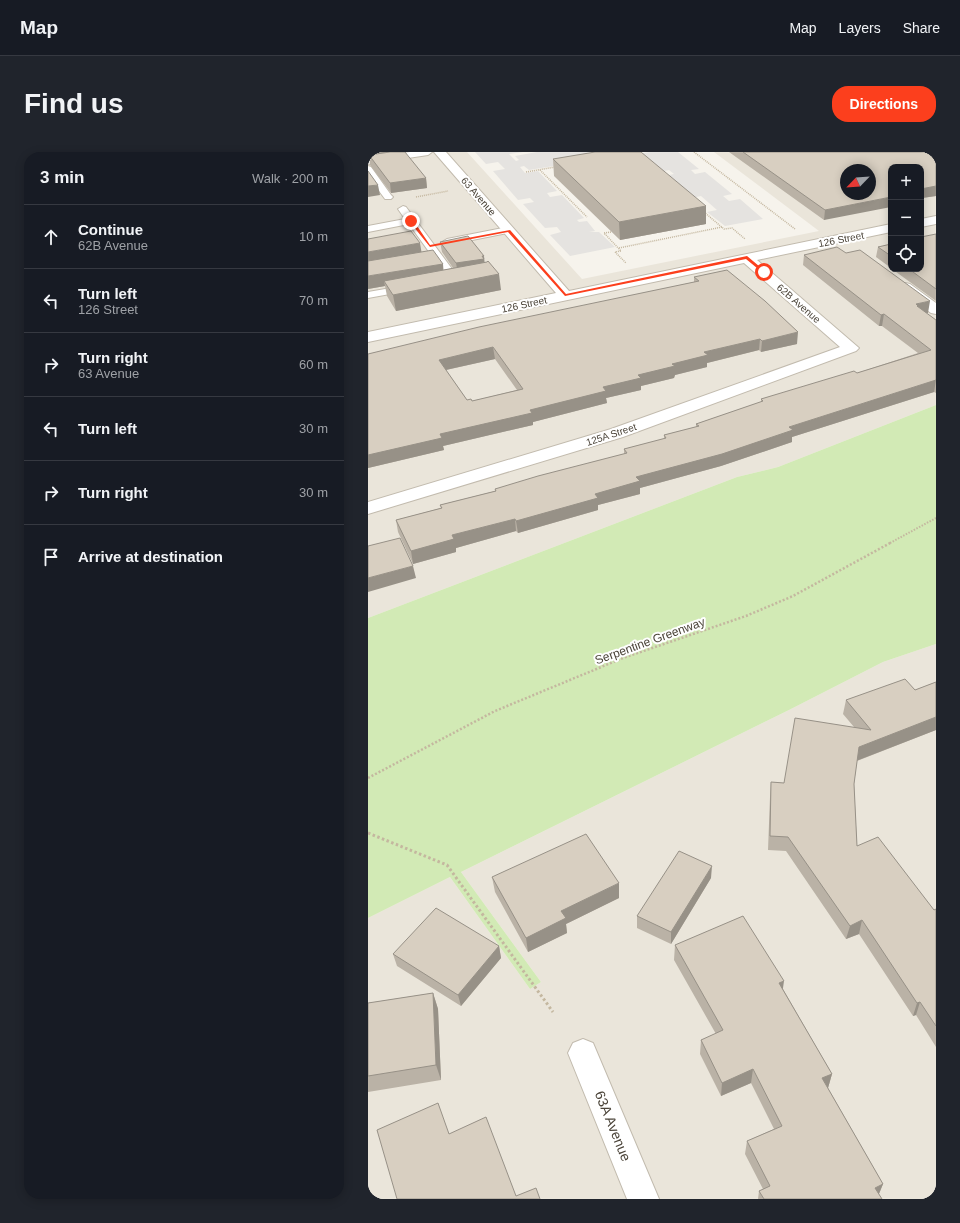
<!DOCTYPE html>
<meta charset="utf-8">
<style>
:root{--surface:#171b24;--page:#20242c;--text:#f1f3f6;--muted:#9ea1a6;--line:#363941;--accent:#fc3f1d}
body{margin:0;font-family:Helvetica,sans-serif;background:var(--page);color:var(--text)}
.controls{position:absolute;right:12px;top:12px;display:grid;overflow:hidden;border-radius:8px;box-shadow:0 2px 10px #0003}
.controls button{width:36px;height:36px;display:grid;place-items:center;padding:0;border:0;border-bottom:1px solid var(--line);background:var(--surface);color:var(--text);font:20px sans-serif}
.compass{position:absolute;left:472px;top:12px;width:36px;height:36px;border-radius:50%;background:var(--surface);box-shadow:0 2px 10px #0003;rotate:245deg}
.stop{position:absolute;width:12px;height:12px;margin:-9px;border:3px solid #fc3f1d;border-radius:50%;background:#fff}
.stop.end{background:#fc3f1d;border-color:#fff;box-shadow:0 1px 4px #0008}
.list{margin:0;padding:0;list-style:none}
h2{display:flex;justify-content:space-between;align-items:center;height:52px;margin:0;padding:0 16px;font-size:17px}
h2 small{font-size:13px;font-weight:400;color:var(--muted)}
.list li{display:grid;grid-template-columns:26px 1fr auto;gap:12px;align-items:center;box-sizing:border-box;height:64px;padding:0 16px;border-top:1px solid var(--line)}
.list b{display:block;font-size:15px;white-space:nowrap}
.list p{margin:0;font-size:13px;white-space:nowrap;color:var(--muted)}
.list em{font-size:13px;font-style:normal;color:var(--muted)}
.icon{flex:none;width:22px;height:22px;fill:none;stroke:currentColor;stroke-width:2;stroke-linecap:round;stroke-linejoin:round}
.map{position:relative;flex:none;width:568px;height:1047px;overflow:hidden;border-radius:16px}
header{display:flex;align-items:center;gap:24px;box-sizing:border-box;height:56px;padding:0 20px;background:var(--surface);border-bottom:1px solid var(--line)}
header strong{font-size:19px}
nav{display:flex;gap:22px;margin-inline-start:auto;font-size:14px}
.intro{display:flex;align-items:center;justify-content:space-between;box-sizing:border-box;height:96px;padding:0 24px}
h1{margin:0;font-size:28px}
.button{padding:10px 18px;border-radius:16px;background:var(--accent);color:#fff;font-size:14px;font-weight:700}
main{display:flex;gap:24px;padding:0 24px}
aside{flex:1;background:var(--surface);border-radius:16px;box-shadow:0 2px 10px #0003}
.map>svg:first-child{display:block}
.residential{fill:#eae5da;fill-rule:evenodd}
.green{fill:#d2eab5}
.parking{fill:#e5e3e0}
.lines{fill:none;stroke-linecap:round;stroke-linejoin:round}
.service-casing{stroke:#c2bbae;stroke-width:2}
.minor-casing{stroke:#c2bbae;stroke-width:2}
.path-far3{stroke:#c4b79f;stroke-width:1.5;stroke-dasharray:1 1;stroke-linecap:butt}
.path-far2{stroke:#c4b79f;stroke-width:2;stroke-dasharray:1.5 1.5;stroke-linecap:butt}
.path-far1{stroke:#c4b79f;stroke-width:2.5;stroke-dasharray:2 2;stroke-linecap:butt}
.path{stroke:#c4b79f;stroke-width:3;stroke-dasharray:2.5 2.5;stroke-linecap:butt}
.service{fill:#fff;fill-rule:evenodd}
.minor{fill:#fff;fill-rule:evenodd}
.wall{fill:#bab2a6;fill-rule:evenodd}
.shaded-wall{fill:#979187}
.building{fill:#d8cfc1;stroke:#979187;fill-rule:evenodd}
.route{fill:#fc3f1d}
.labels{text-anchor:middle;stroke-width:4;stroke-linejoin:round;paint-order:stroke}
.far-street-label{font-size:10px;fill:#4b4439;stroke:#fff}
.street-label{font-size:12px;fill:#4b4439;stroke:#fff}
.near-street-label{font-size:14px;fill:#4b4439;stroke:#fff}
</style>
<header>
<strong>Map</strong>
<nav><a>Map</a><a>Layers</a><a>Share</a></nav>
</header>
<div class="intro"><h1>Find us</h1><a class="button">Directions</a></div>
<main>
<aside>
<h2>3 min<small>Walk · 200 m</small></h2>
<ul class="list">
<li><svg class="icon" aria-label="ahead" viewBox="0 0 24 24"><path d="M12 20V5M6 11l6-6 6 6"/></svg><div><b>Continue</b><p>62B Avenue</p></div><em>10 m</em></li>
<li><svg class="icon" aria-label="left" viewBox="0 0 24 24"><path d="M17 20v-9H6M10 6l-5 5 5 5"/></svg><div><b>Turn left</b><p>126 Street</p></div><em>70 m</em></li>
<li><svg class="icon" aria-label="right" viewBox="0 0 24 24"><path d="M7 20v-9h11M14 6l5 5-5 5"/></svg><div><b>Turn right</b><p>63 Avenue</p></div><em>60 m</em></li>
<li><svg class="icon" aria-label="left" viewBox="0 0 24 24"><path d="M17 20v-9H6M10 6l-5 5 5 5"/></svg><div><b>Turn left</b></div><em>30 m</em></li>
<li><svg class="icon" aria-label="right" viewBox="0 0 24 24"><path d="M7 20v-9h11M14 6l5 5-5 5"/></svg><div><b>Turn right</b></div><em>30 m</em></li>
<li><svg class="icon" aria-label="arrive" viewBox="0 0 24 24"><path d="M6 21V4h12l-3 4 3 4H6"/></svg><div><b>Arrive at destination</b></div></li>
</ul>
</aside>
<div class="map">
<svg width="568" height="1047" viewBox="0 0 568 1047">
<rect width="100%" height="100%" fill="#f6f3ec"/>
<path class="residential" d="M0,0H99L214,127L451,79L346,0H568V253L410,315L369,325L0,466ZM523,15H553V117H523ZM478,18H502V42H478Z
M568,492V1047H0V766L82,725L162,837L173,830L93,720L421,558L515,510Z"/>
<path class="green" d="M568,253V492L515,510L421,558L93,720L173,830L162,837L82,725L0,766V466L369,325L410,315Z"/>
<path class="parking" d="M107,0H155L141,2L148,9L151,8L147,4L169,0H271L161,18L156,14L152,15L157,21L170,19L189,39L179,41L182,45L194,43L216,66L209,68L211,70L219,69L227,79L221,80H231L247,95L202,104L182,83L193,80L189,75L177,76L155,52L166,50L162,46L150,48L125,19L137,17L130,10L118,12Z
M281,0H310L331,17L323,18L327,22L337,20L364,42L355,44L361,49L372,47L395,67L357,74L339,60L349,58L333,44L323,46L296,24L306,22L301,18L291,20L269,2Z"/>
<g class="lines">
<defs>
<path id="service" d="M42,0H64L60,3L0,12V6Z
M0,14L3,15L23,43L25,45L23,47H17L0,24Z
M35,54L38,55L90,125L91,127L90,129H82L41,72L0,80V74L37,67L30,57Z
M140,75L144,76L145,78L144,80L79,93L74,90L79,87Z
M40,133L45,136L44,138L0,146V140Z"/>
<path id="minor" d="M66,0H78L201,139L523,72V80L389,108L491,196L488,199L255,285L0,362V350L243,277L472,195L376,111L0,190V180L188,141Z
M568,64V72L553,75V67Z
M537,131L542,132L568,151V162L563,161L532,138L530,135L532,132Z
M215,887L225,891L291,1047H259L200,901L205,891Z"/>
</defs>
<use href="#service" class="service-casing"/>
<use href="#minor" class="minor-casing"/>
<path class="path-far3" d="M326,0L427,77
M172,18L219,65
M158,20L187,15
M48,45L80,39
M336,60L356,77L364,76L377,87
M243,80L236,81L253,99L247,100L258,111
M251,96L354,75"/>
<path class="path-far2" d="M522,391L568,366"/>
<path class="path-far1" d="M0,626L127,559L255,506L378,464L425,444L524,390"/>
<path class="path" d="M0,681L79,713L185,860"/>
<use href="#service" class="service"/>
<use href="#minor" class="minor"/>
</g>
<path class="wall" d="M0,0L58,26L59,36L23,41L2,13L1,5H0Z
M361,0H568V44L554,46L553,49V15L456,68Z
M185,7L338,54V72L252,88L186,24Z
M568,82V149L524,117H553Z
M72,90L117,111L133,138L28,159L19,144L17,134L0,137L53,100L75,112V118L85,116L74,100Z
M523,92V116L508,105L510,95Z
M436,103L560,161H558L568,168V241L566,240L424,285V290L353,314L272,336V342L230,353V358L150,381L148,379L88,396V400L45,412L30,380L28,368L73,356L72,353L127,339V337L256,302V297L296,287V283L328,275V272L393,250V247L489,221L550,201L514,174H511L435,113Z
M326,125L429,192L393,200L391,198L339,211V215L307,223L306,226L273,234V238L238,246L239,251L165,270V273L75,294L76,298L0,316V202L326,130ZM127,207L149,238L104,249L99,248L78,218Z
M568,530V578L489,609L486,632L489,694L566,758L568,757V895L548,863L545,864L491,782L478,787L418,699L400,698L402,645L403,630L416,631L486,575L475,562L478,548L547,538Z
M124,725L251,746L198,772L199,781L160,800L127,740Z
M343,726L303,792L269,776V764Z
M307,793L415,837L464,922L460,936L515,1032L511,1042L514,1047H390L391,1039L395,1037L377,1002L379,989L406,977L383,931L353,944L332,902L333,888L348,882L306,808Z
M131,794L133,806L93,854L29,814L25,802Z
M65,841L70,857L73,928L0,940V851Z"/>
<path class="shaded-wall" d="M0,0H31L1,3V5H0Z
M58,26L59,36L23,41L22,31Z
M10,33L12,43L0,45V34Z
M568,34V44L554,46L553,49V37Z
M523,45V55L456,68L457,58Z
M338,54V72L252,88L251,70Z
M52,91L54,103L0,113V100Z
M116,104L117,115L90,122L88,111Z
M75,112L76,125L16,129L17,134L0,137V124Z
M131,122L133,138L28,159L25,143Z
M562,149L560,161L548,163V152Z
M516,162L514,174H511L513,163Z
M430,180L429,192L393,200L394,189Z
M392,187L391,198L339,211V215L307,223L306,226L273,234V238L238,246L239,251L165,270V273L75,294L76,298L0,316V303L72,282L162,258L235,235L336,200Z
M125,195L127,207L73,219L71,208Z
M568,228L566,240L424,285V290L353,314L272,336V342L230,353V358L150,381L148,369L227,342L268,325L421,275Z
M147,367L148,379L88,396V400L45,412L43,399L84,383Z
M45,414L48,426L0,440V426Z
M568,565V578L488,609L491,595Z
M344,714L343,726L303,792V780Z
M251,731V746L198,772L199,781L160,800L158,786L193,759Z
M494,768L491,782L478,787L482,774Z
M131,794L133,806L93,854L90,843Z
M416,829L414,843L411,831Z
M65,841L70,857L73,928L68,913Z
M552,850L548,863L545,864L549,851Z
M385,917L383,931L353,944L354,931Z
M464,922L460,936L454,926Z
M515,1032L510,1044L507,1036Z"/>
<path class="building" d="M22,0H37L58,26L22,31L1,3Z
M227,0H273L338,54L251,70L185,7Z
M375,0H568V34L553,37V15H523V45L457,58ZM478,18H502V42H478Z
M0,19L10,33L0,34Z
M43,79L52,91L0,100V87Z
M568,82V137L541,117H553V85Z
M100,84L116,104H114L116,107L88,111L72,90Z
M523,92V104L510,95Z
M469,95L478,101L492,98L562,149L548,152L550,154H549L568,168V228L421,275L425,278L354,302L268,325L272,329L227,342L230,346L148,369L147,367L84,383L86,387L43,399L28,368L74,356L72,353L128,339L127,337L170,324L259,301L256,297L298,286L296,283L331,274L328,272L395,249L393,247L486,219L489,221L563,198L516,162L513,163L436,103Z
M65,98L75,112L0,124V109Z
M120,109L131,122L25,143L16,129L119,110Z
M359,118L397,149L430,180L394,189L392,187L336,200L340,203L304,212L307,214L270,223L273,226L235,235L238,239L162,258L164,261L72,282L74,286L0,303V202L111,175L331,129L326,125ZM125,195L155,237L104,249L103,247L99,248L71,208Z
M32,386L45,414L0,426V394Z
M537,527L547,538L568,530V565L491,595L486,632L489,694L510,685L566,758L568,757V874L552,850L549,851L494,768L482,774L420,685L402,684L403,630L416,631L427,566L503,578L478,548Z
M218,682L251,731L193,759L198,766L158,786L124,725Z
M311,699L344,714L303,780L269,764Z
M68,756L131,794L90,843L25,802Z
M375,764L416,829L411,831L464,922L454,926L515,1032L507,1036L514,1047H396L391,1039L402,1034L379,989L414,974L385,917L354,931L333,888L355,878L307,793Z
M65,841L68,913L0,924V851Z
M70,951L81,982L118,965L148,1044L168,1036L172,1047H29L9,978Z"/>
<path class="route" d="M45,68L62,93L142,78L198,142L379,104L398,120L395,121L378,107L197,144L140,80L62,95L41,69Z"/>
<g class="labels">
<g class="far-street-label">
<text transform="translate(111 44) rotate(49)" y="4">63 Avenue</text>
<text transform="translate(473 87) rotate(-11)" y="4">126 Street</text>
<text transform="translate(431 151) rotate(41)" y="4">62B Avenue</text>
<text transform="translate(156 152) rotate(-12)" y="4">126 Street</text>
<text transform="translate(243 282) rotate(-18)" y="4">125A Street</text>
</g>
<g class="street-label">
<text transform="translate(282 489) rotate(-20)" y="4">Serpentine Greenway</text>
</g>
<g class="near-street-label">
<text transform="translate(245 974) rotate(68)" y="5">63A Avenue</text>
</g>
</g>
</svg>
<div class="controls">
<button>+</button>
<button>−</button>
<button><svg class="icon" aria-label="locate" viewBox="0 0 24 24"><circle cx="12" cy="12" r="6"/><path d="M12 2v4M12 18v4M2 12h4M18 12h4"/></svg></button>
</div>
<svg class="compass" viewBox="-18 -18 36 36"><path d="M0-13l5 13h-10z" fill="#e53935"/><path d="M0 13l5-13h-10z" fill="#9ea1a6"/></svg>
<div class="stop" style="left:396px;top:120px"></div>
<div class="stop end" style="left:43px;top:69px"></div>
</div>
</main>
